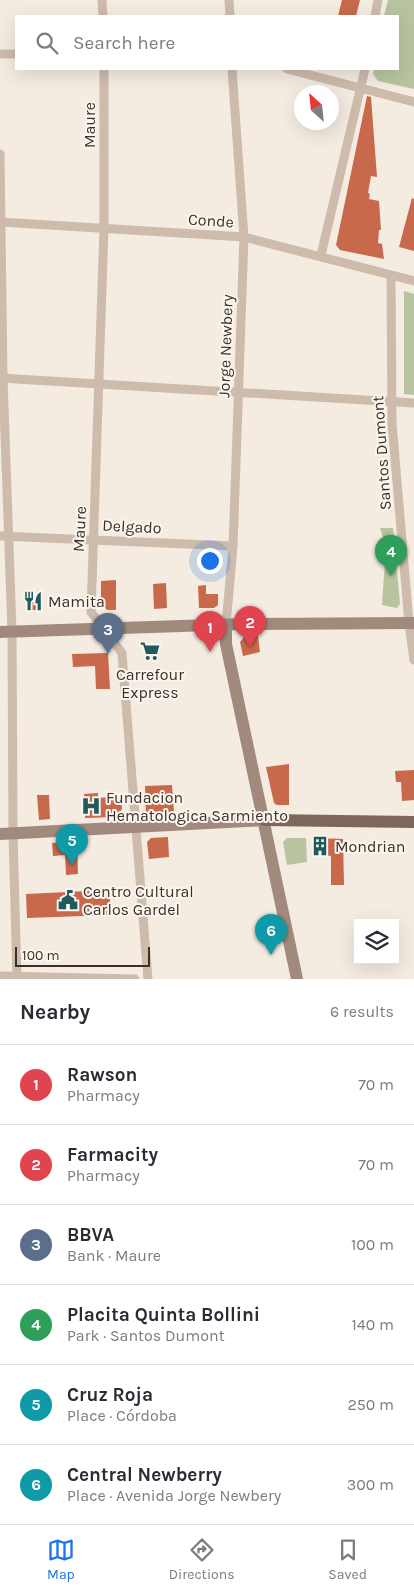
<!DOCTYPE html>
<meta charset="utf-8">
<style>
:root{--surface:#fff;--page:#f2f2f3;--text:#2b2b33;--muted:#7c7c81;--line:#e1e1e2;--accent:#1a73e8}
body{margin:0;font-family:Karla,sans-serif;background:var(--page);color:var(--text)}
.controls{position:absolute;right:15px;bottom:15px;display:grid;overflow:hidden;border-radius:0px;box-shadow:0 5px 20px #0002}
.controls button{width:45px;height:45px;display:grid;place-items:center;padding:0;border:0;border-bottom:1px solid var(--line);background:var(--surface);color:var(--text);font:25px sans-serif}
.compass{position:absolute;left:294px;top:85px;width:45px;height:45px;border-radius:50%;background:var(--surface);box-shadow:0 5px 20px #0002;rotate:333deg}
.scale{position:absolute;left:15px;bottom:12px;width:135px;box-sizing:border-box;padding-left:5px;border:2px solid #3b302b;border-top:0;font-size:14px;line-height:18px;white-space:nowrap;color:#3b302b;-webkit-text-stroke:4px #fbf5ee;paint-order:stroke}
.you{position:absolute;left:209px;top:560px;width:18px;height:18px;margin:-12px;border:4px solid #fff;border-radius:50%;background:#1a73e8;box-shadow:0 0 0 8px #1a73e833}
.badge{display:grid;place-items:center;width:32px;height:32px;border-radius:50%;background:var(--accent);color:#fff;font-size:16px;font-weight:700}
.pin{position:absolute;translate:-50% -41px;filter:drop-shadow(0 1px 2px #0008)}
.pin::after{content:'';position:absolute;top:26px;width:18px;height:15px;background:inherit;clip-path:polygon(0 0,100% 0,50% 100%)}
.list{margin:0;padding:0;list-style:none}
h2{display:flex;justify-content:space-between;align-items:center;height:65px;margin:0;padding:0 20px;font-size:21px}
h2 small{font-size:16px;font-weight:400;color:var(--muted)}
.list li{display:grid;grid-template-columns:32px 1fr auto;gap:15px;align-items:center;box-sizing:border-box;height:80px;padding:0 20px;border-top:1px solid var(--line)}
.list b{display:block;font-size:19px;white-space:nowrap}
.list p{margin:0;font-size:16px;white-space:nowrap;color:var(--muted)}
.list em{font-size:16px;font-style:normal;color:var(--muted)}
.icon{flex:none;width:28px;height:28px;fill:none;stroke:currentColor;stroke-width:2;stroke-linecap:round;stroke-linejoin:round}
.map{position:relative;flex:none;width:414px;height:979px;overflow:hidden}
.search{position:absolute;background:var(--surface);box-shadow:0 5px 20px #0002;left:15px;right:15px;top:15px;height:55px;display:flex;align-items:center;gap:12px;box-sizing:border-box;padding:0 18px;border-radius:0px;color:var(--muted);font-size:19px}
.sheet{height:545px;background:var(--surface)}
nav{display:flex;justify-content:space-around;align-items:center;box-sizing:border-box;height:70px;border-top:1px solid var(--line);background:var(--surface);font-size:14px;color:var(--muted)}
nav a{display:grid;justify-items:center;gap:2px}
nav .on{color:var(--accent)}
.map>svg:first-child{display:block}
.green{fill:#b8c4a0}
.building{fill:#c8694b}
.lines{fill:none;stroke-linecap:round;stroke-linejoin:round}
.street{stroke:#cdbbac;stroke-width:9}
.secondary{stroke:#a18a7d;stroke-width:12}
.primary{stroke:#7d675c;stroke-width:12}
.labels{text-anchor:middle;stroke-width:4;stroke-linejoin:round;paint-order:stroke}
.street-label{font-size:16px;fill:#3b302b;stroke:#fbf5ee}
.poi-label{font-size:16px;fill:#3b302b;stroke:#fbf5ee;text-anchor:start}
</style>
<div class="map">
<svg width="414" height="979" viewBox="0 0 414 979">
<rect width="100%" height="100%" fill="#f4ebe1"/>
<path class="green" d="M388,0H414V89L378,81L373,74L374,69H398V16H384Z
M404,291L414,294V395L404,394Z
M380,528H393L400,604L397,608L382,605L386,547Z
M287,838H306L307,862L287,865L283,842Z"/>
<path class="building" d="M342,0H360L356,16H338Z
M367,96L371,97L377,177L371,176L368,193L370,194L369,199L379,201L381,230H379L378,243L382,244L384,259L340,250L336,245Z
M412,198L414,199V251L399,247Z
M116,580V610H107L101,603V581Z
M166,583L167,608L154,609L153,584Z
M206,585V594H218V605L214,608H199L198,586Z
M40,596L41,610H30L26,605V597Z
M258,636L260,652L243,656L240,642L244,637Z
M108,653L110,689H96L95,666L73,667L72,654Z
M289,764V805H277L274,803L266,767Z
M414,770V800L402,801L401,782H396L395,771Z
M172,785L174,812L146,814L145,786Z
M98,793V798L121,796L122,809L116,817L85,818L84,794Z
M37,795H49L50,819L39,820Z
M168,837L169,857L149,859L147,842L151,838Z
M316,838L343,839L344,885H331V856L316,854Z
M77,841L78,874L66,875L65,855L53,856L52,843Z
M109,890L111,915L27,918L26,894Z"/>
<g class="lines">
<path class="street" d="M102,0L103,16
M229,0L230,16
M375,16L378,0
M0,54H16
M104,69V228L91,612L122,653L148,979
M287,69L414,102
M0,154L3,378L12,631L13,834L17,979
M0,222L244,237L414,281
M321,255L365,69
M391,275L392,423L409,623L414,660
M0,378L414,403
M0,536L233,546
M226,625L233,546L244,237L232,69
M0,976L135,979"/>
<path class="secondary" d="M226,625V644L297,979
M0,632L242,624L414,623
M0,834L264,820"/>
<path class="primary" d="M264,820L414,822"/>
</g>
<defs>
<symbol id="restaurant-bare" viewBox="-9 -9 18 18"><path d="M-5-6h1v4h1v-4h1v4h1v-4h1v5L-1.5 .5V6h-2V.5L-5-1ZM5-6V6H3V1.5H1.5Q1.5-4 5-6Z" fill="#1f5a5e" stroke="#fbf5ee" stroke-width="2.5" paint-order="stroke"/></symbol>
<symbol id="supermarket-bare" viewBox="-9 -9 18 18"><path d="M-6-5.5h2.5l.6 2H6L4.5 2H-2.5L-4.4-4H-6ZM-1.5 3.2a1.3 1.3 0 1 0 .1 0ZM3 3.2a1.3 1.3 0 1 0 .1 0Z" fill="#1f5a5e" stroke="#fbf5ee" stroke-width="2.5" paint-order="stroke"/></symbol>
<symbol id="hospital-bare" viewBox="-9 -9 18 18"><path d="M-5-5h3v3.5h4V-5h3V5h-3V1.5h-4V5h-3Z" fill="#1f5a5e" stroke="#fbf5ee" stroke-width="2.5" paint-order="stroke"/></symbol>
<symbol id="building-bare" viewBox="-9 -9 18 18"><path d="M-4-6H4V6H1V3H-1V6H-4ZM-2.5-4.3h1.7v1.8h-1.7ZM.8-4.3h1.7v1.8H.8ZM-2.5-1h1.7V.8h-1.7ZM.8-1h1.7V.8H.8Z" fill="#1f5a5e" stroke="#fbf5ee" stroke-width="2.5" paint-order="stroke"/></symbol>
<symbol id="civic-bare" viewBox="-9 -9 18 18"><path d="M-.6-6.5H3V-4.5H.6V-3L4-1V1h2V6H-6V1h2V-1L-.6-3ZM-1.2 2.5V6h2.4V2.5Z" fill="#1f5a5e" stroke="#fbf5ee" stroke-width="2.5" paint-order="stroke"/></symbol>
</defs>
<g fill-rule="evenodd">
<use href="#restaurant-bare" x="19" y="587" width="28" height="28"/>
<use href="#supermarket-bare" x="136" y="637" width="28" height="28"/>
<use href="#hospital-bare" x="77" y="792" width="28" height="28"/>
<use href="#building-bare" x="306" y="832" width="28" height="28"/>
<use href="#civic-bare" x="54" y="886" width="28" height="28"/>
</g>
<g class="labels">
<g class="street-label">
<text transform="translate(89 125) rotate(-90)" y="6">Maure</text>
<text transform="translate(211 220) rotate(4)" y="6">Conde</text>
<text transform="translate(225 346) rotate(-88)" y="6">Jorge Newbery</text>
<text transform="translate(381 453) rotate(-94)" y="6">Santos Dumont</text>
<text transform="translate(132 526) rotate(3)" y="6">Delgado</text>
<text transform="translate(79 529) rotate(-87)" y="6">Maure</text>
</g>
<g class="poi-label">
<text x="48" y="607">Mamita</text>
<text x="150" y="680" text-anchor="middle">Carrefour<tspan x="150" dy="18">Express</tspan></text>
<text x="106" y="803">Fundacion<tspan x="106" dy="18">Hematologica Sarmiento</tspan></text>
<text x="335" y="852">Mondrian</text>
<text x="83" y="897">Centro Cultural<tspan x="83" dy="18">Carlos Gardel</tspan></text>
</g>
</g>
</svg>
<div class="controls">
<button><svg class="icon" aria-label="layers" viewBox="0 0 24 24"><path d="M12 4l9 5-9 5-9-5zM3 14l9 5 9-5"/></svg></button>
</div>
<svg class="compass" viewBox="-18 -18 36 36"><path d="M0-13l5 13h-10z" fill="#e53935"/><path d="M0 13l5-13h-10z" fill="#7c7c81"/></svg>
<div class="scale">100 m</div>
<div class="you"></div>
<div class="pin badge" style="left:210px;top:652px;background:#e0444e">1</div>
<div class="pin badge" style="left:250px;top:647px;background:#e0444e">2</div>
<div class="pin badge" style="left:108px;top:654px;background:#5c6f8a">3</div>
<div class="pin badge" style="left:391px;top:576px;background:#2e9e5b">4</div>
<div class="pin badge" style="left:72px;top:865px;background:#0f9aa8">5</div>
<div class="pin badge" style="left:271px;top:955px;background:#0f9aa8">6</div>
<div class="search"><svg class="icon" aria-label="search" viewBox="0 0 24 24"><circle cx="10" cy="10" r="6"/><path d="M15 15l6 6"/></svg>Search here</div>
</div>
<section class="sheet">
<h2>Nearby<small>6 results</small></h2>
<ul class="list">
<li><span class="badge" style="background:#e0444e">1</span><div><b>Rawson</b><p>Pharmacy</p></div><em>70 m</em></li>
<li><span class="badge" style="background:#e0444e">2</span><div><b>Farmacity</b><p>Pharmacy</p></div><em>70 m</em></li>
<li><span class="badge" style="background:#5c6f8a">3</span><div><b>BBVA</b><p>Bank · Maure</p></div><em>100 m</em></li>
<li><span class="badge" style="background:#2e9e5b">4</span><div><b>Placita Quinta Bollini</b><p>Park · Santos Dumont</p></div><em>140 m</em></li>
<li><span class="badge" style="background:#0f9aa8">5</span><div><b>Cruz Roja</b><p>Place · Córdoba</p></div><em>250 m</em></li>
<li><span class="badge" style="background:#0f9aa8">6</span><div><b>Central Newberry</b><p>Place · Avenida Jorge Newbery</p></div><em>300 m</em></li>
</ul>
</section>
<nav>
<a class="on"><svg class="icon" aria-label="map" viewBox="0 0 24 24"><path d="M3 6l6-2 6 2 6-2v14l-6 2-6-2-6 2zM9 4v14M15 6v14"/></svg>Map</a>
<a><svg class="icon" aria-label="directions" viewBox="0 0 24 24"><path d="M12 3l9 9-9 9-9-9zM9 14v-3h6M13 9l2 2-2 2"/></svg>Directions</a>
<a><svg class="icon" aria-label="saved" viewBox="0 0 24 24"><path d="M7 4h10v16l-5-4-5 4z"/></svg>Saved</a>
</nav>
